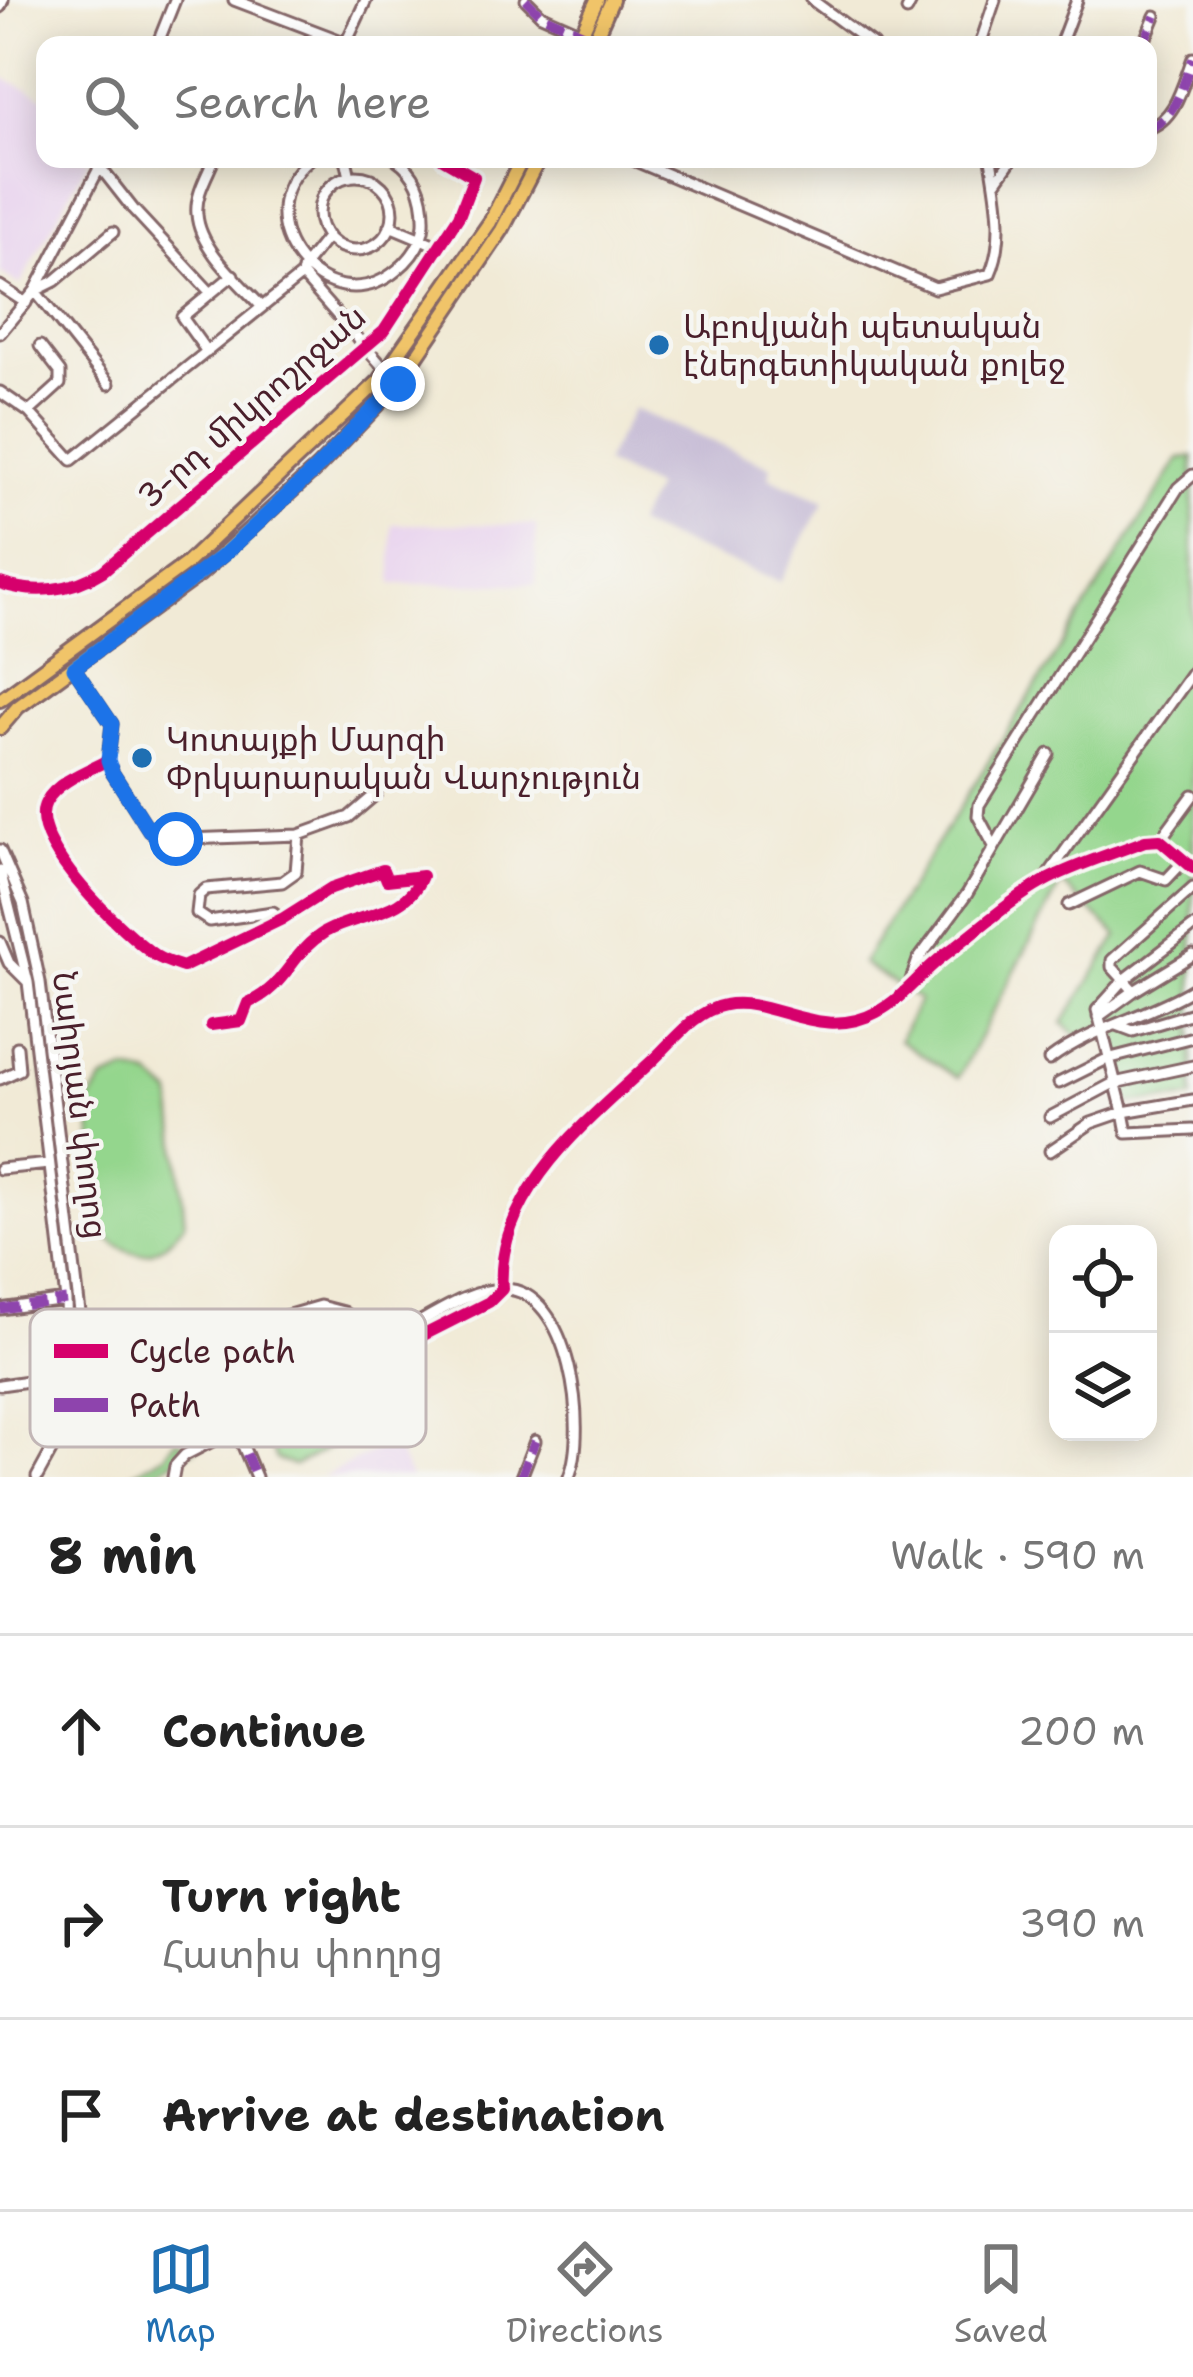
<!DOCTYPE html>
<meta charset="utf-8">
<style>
:root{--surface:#fff;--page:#f6f6f6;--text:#222;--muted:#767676;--line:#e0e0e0;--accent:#1f6fb2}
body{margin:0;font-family:"Shantell Sans","Noto Sans Armenian",sans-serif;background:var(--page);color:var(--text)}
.controls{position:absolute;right:36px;bottom:36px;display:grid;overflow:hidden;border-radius:24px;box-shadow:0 6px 30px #0003}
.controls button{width:108px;height:108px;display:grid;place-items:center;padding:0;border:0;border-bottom:3px solid var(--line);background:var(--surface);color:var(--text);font:60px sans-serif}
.stop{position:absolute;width:36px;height:36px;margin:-27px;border:9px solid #1a73e8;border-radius:50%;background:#fff}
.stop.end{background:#1a73e8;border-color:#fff;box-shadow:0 3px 12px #0008}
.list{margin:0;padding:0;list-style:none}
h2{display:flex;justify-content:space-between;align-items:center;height:156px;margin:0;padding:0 48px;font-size:51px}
h2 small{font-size:39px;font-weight:400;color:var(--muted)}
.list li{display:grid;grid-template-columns:78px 1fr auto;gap:36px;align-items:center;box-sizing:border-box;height:192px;padding:0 48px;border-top:3px solid var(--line)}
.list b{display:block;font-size:45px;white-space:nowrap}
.list p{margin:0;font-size:39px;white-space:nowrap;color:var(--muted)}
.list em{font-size:39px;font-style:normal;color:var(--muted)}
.icon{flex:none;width:66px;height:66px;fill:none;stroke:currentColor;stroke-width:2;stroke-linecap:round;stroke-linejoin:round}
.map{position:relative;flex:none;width:1193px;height:1477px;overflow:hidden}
.search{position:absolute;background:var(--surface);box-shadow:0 6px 30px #0003;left:36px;right:36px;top:36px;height:132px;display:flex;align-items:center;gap:30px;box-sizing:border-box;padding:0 42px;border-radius:24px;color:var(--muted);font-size:45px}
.sheet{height:732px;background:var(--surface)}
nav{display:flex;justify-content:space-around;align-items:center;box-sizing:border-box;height:168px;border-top:3px solid var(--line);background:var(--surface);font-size:33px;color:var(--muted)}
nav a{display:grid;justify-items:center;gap:6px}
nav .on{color:var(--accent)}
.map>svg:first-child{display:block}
.built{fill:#e8d2ee}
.industrial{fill:#c9bfd7}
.green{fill:#94d68d;stroke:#6f7a5c;stroke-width:3}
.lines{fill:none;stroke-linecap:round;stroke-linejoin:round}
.minor-casing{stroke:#846667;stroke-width:15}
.major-casing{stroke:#846667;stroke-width:18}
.minor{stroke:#fff;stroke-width:9}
.major{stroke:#f0c469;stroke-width:12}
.quiet{stroke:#8e44ad;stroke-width:9;stroke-dasharray:18 9;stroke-linecap:butt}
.cycleway-casing{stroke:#f6f6f2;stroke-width:20}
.cycleway{stroke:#d6006c;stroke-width:12}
.route{stroke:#1a73e8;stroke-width:15}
.poi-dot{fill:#1f6fb2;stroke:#f6f6f2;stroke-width:4.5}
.labels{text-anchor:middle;stroke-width:9;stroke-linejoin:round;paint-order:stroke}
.poi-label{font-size:33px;fill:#4a1f2b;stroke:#f6f6f2;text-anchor:start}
.street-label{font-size:33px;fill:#4a1f2b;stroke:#f6f6f2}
.key{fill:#f6f6f2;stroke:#c2b6b6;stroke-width:3}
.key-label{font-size:33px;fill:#4a1f2b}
</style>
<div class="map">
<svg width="1193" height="1477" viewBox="0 0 1193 1477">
<rect width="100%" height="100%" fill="#f6f6f2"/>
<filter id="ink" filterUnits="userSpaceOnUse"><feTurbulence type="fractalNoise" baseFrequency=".00833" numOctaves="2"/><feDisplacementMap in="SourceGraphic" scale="24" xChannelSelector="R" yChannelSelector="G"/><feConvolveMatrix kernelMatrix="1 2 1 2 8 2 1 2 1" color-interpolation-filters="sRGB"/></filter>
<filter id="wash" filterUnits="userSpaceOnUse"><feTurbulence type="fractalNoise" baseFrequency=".004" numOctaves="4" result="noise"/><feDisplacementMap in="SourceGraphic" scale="48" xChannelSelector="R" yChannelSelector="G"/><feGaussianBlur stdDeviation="2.7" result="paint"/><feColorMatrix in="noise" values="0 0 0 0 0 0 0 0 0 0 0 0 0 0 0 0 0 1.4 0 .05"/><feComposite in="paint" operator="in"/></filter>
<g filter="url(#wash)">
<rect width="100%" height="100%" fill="#f1ead6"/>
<path class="built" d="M0,76L45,98V159H89L20,285L0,272Z
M392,524L536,525V584H392Z
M393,1442L410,1477H323Z"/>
<path class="industrial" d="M633,409L771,466L769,477L825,501L780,582L635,525L655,488L604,463Z"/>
<path class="green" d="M1193,456V1098L1124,1103L1113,1022L1078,1037L1063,1023L1118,936L1061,883L958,1078L899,1040L919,1000L862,963L1179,459Z
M215,548L218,550C153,603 86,651 17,699L15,696L100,638Z
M9,880L26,933L36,986L78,1336L74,1337L34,987Z
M127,1071L150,1076L172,1095L185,1223C156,1258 138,1265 102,1233L89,1103L104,1080Z
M246,1379L274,1395V1404L145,1477H127L166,1454L176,1440L185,1444L198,1438Z
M344,1394C358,1393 365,1396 371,1410L364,1429L294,1466L276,1459L269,1443L274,1430Z"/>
</g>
<g filter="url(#ink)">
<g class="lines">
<defs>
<path id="minor" d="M234,0L352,45
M526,0L541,15L582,33
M812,0L873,45
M0,7L3,0
M907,10L912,0
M346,43L366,0
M157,45L175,0
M303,45L320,33
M980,45L995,0
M1060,45L1077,0
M1143,45L1155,16
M1148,128C1176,120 1183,83 1193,58
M214,159C207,176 195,195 197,214C199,249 240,283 262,307
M310,159C237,219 327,329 397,270C412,258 422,244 424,224C425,197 418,174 396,159
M346,159L350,177
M631,159L935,288L990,274C1006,238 997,197 991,159
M100,167L133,209L211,293L233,275
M319 213a37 37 0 1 1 74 0a37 37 0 1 1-74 0Z
M995,183L1012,159
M390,226L440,247
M302,275L398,384
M0,286L26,303
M0,333L35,291L104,159
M207,352L182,317L211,293
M109,384L35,291L55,281L113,232
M0,392L29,412L60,384V372L40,346
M29,412L72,460L302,275L304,266L328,236
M0,583C34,595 72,591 103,571L384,331L459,216L474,177L443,159
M74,668L112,724L108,760L112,772L149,830L161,840L299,835L349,817L376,794
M108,760C89,770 57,781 46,802C24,842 126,935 156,956C164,961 174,964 183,967L282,919L331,888L383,870L387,880L422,876C406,916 359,913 325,932C290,953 288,985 248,1003L241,1021L211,1025
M1160,840L1193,795
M994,846L978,816L979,805L1178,488L1193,475
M0,850L23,903L40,982L82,1329L91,1372
M0,870L28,982L66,1300L68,1375
M1043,882L1193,672
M1069,905L1140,871L1166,880L1184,861
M282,919L273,912L209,921L197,913L199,895L206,889L282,882L296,872L299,835
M1193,927L1124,980L1097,1010L1123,1112L1193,1100
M0,942L9,963L27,981
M911,980L918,960L967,894L1049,754
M1134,991L1193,955
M1098,1017L1134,991L1112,967V960L1193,888
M1117,1025L1133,1031L1193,1013
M1049,1060C1092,1027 1147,1017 1193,989
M0,1079L19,1070L17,1047
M1059,1083L1107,1059L1193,1037
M1050,1117L1114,1083L1193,1066
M1050,1151L1091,1123L1123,1112L1127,1133L1193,1130
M0,1169L49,1164
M0,1309L66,1300
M390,1343L401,1332C431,1317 469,1289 503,1289C571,1288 588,1431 569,1477
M376,1349L408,1343L489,1302L502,1289C495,1192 590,1119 653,1060C673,1041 696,1010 725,1005C771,996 820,1043 877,1012C903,999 923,970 947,953C978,930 1009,901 1043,882C1074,865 1112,854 1145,841L1160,840L1193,868
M220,1363L238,1365L294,1398
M0,1385L91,1372L320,1306L343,1312L374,1336L376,1348L370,1360L185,1455L175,1466L173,1477
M236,1429L256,1477
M37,1477L71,1415L75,1374
M521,1477L535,1441"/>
<path id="major" d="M576,45L597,0
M592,45L612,0
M0,700L186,564L380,380L490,222L522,159
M0,728L18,707L199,575L317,468L398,384L502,230L539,159"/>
</defs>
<use href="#minor" class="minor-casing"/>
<use href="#major" class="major-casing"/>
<use href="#minor" class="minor"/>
<use href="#major" class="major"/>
<path class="quiet" d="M526,0L541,15L582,33
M1143,45L1155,16
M1148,128C1176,120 1183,83 1193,58
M0,1309L66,1300
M236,1429L256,1477
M521,1477L535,1441"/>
<defs>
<path id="cycleway" d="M0,583C34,595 72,591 103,571L384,331L459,216L474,177L443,159
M108,760C89,770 57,781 46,802C24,842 126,935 156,956C164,961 174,964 183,967L282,919L331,888L383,870L387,880L422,876C406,916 359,913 325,932C290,953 288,985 248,1003L241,1021L211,1025
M376,1349L408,1343L489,1302L502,1289C495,1192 590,1119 653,1060C673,1041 696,1010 725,1005C771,996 820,1043 877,1012C903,999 923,970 947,953C978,930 1009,901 1043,882C1074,865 1112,854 1145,841L1160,840L1193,868"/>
</defs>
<use href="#cycleway" class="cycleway-casing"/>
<use href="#cycleway" class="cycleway"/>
</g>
</g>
<g class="lines" filter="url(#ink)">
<path class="route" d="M176,839H161L149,830L112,772L108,760L112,724L74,668L225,554L317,468L398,384"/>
</g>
<g class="poi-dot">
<circle cx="659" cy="345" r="12"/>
<circle cx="142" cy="758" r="12"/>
</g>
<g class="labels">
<g class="poi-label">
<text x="683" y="338">Աբովյանի պետական<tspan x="683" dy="38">էներգետիկական քոլեջ</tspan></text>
<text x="166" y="751">Կոտայքի Մարզի<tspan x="166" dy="38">Փրկարարական Վարչություն</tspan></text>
</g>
<g class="street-label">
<text transform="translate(251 406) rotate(-41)" y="12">3-րդ միկրոշրջան</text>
<text transform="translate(81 1105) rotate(83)" y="12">Նաիրյան փողոց</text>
</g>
</g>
<rect x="30" y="1309" width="396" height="138" rx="18" class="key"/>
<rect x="54" y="1344" width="54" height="14" fill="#d6006c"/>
<rect x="54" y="1398" width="54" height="14" fill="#8e44ad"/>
<g class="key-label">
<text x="129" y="1363">Cycle path</text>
<text x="129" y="1417">Path</text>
</g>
</svg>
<div class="controls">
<button><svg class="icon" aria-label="locate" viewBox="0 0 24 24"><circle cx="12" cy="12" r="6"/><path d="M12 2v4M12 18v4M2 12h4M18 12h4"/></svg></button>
<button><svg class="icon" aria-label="layers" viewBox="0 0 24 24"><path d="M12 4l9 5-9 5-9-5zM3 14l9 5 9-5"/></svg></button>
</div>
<div class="stop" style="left:176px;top:839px"></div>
<div class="stop end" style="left:398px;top:384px"></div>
<div class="search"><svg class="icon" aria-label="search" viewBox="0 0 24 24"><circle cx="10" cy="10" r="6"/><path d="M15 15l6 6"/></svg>Search here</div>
</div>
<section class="sheet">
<h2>8 min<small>Walk · 590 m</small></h2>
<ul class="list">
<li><svg class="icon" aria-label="ahead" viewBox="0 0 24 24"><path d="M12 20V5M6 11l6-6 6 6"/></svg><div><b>Continue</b></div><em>200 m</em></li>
<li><svg class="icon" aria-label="right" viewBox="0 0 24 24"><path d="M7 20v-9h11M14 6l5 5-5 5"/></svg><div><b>Turn right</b><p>Հատիս փողոց</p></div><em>390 m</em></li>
<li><svg class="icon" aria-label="arrive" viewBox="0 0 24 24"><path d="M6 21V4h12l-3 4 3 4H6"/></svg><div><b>Arrive at destination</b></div></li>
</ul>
</section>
<nav>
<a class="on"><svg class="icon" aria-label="map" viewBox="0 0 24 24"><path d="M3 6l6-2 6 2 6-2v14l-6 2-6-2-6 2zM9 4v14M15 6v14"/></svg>Map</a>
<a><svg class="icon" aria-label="directions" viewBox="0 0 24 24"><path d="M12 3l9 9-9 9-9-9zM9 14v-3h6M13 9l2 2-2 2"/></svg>Directions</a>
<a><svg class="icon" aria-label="saved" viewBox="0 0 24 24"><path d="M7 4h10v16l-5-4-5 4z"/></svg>Saved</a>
</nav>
